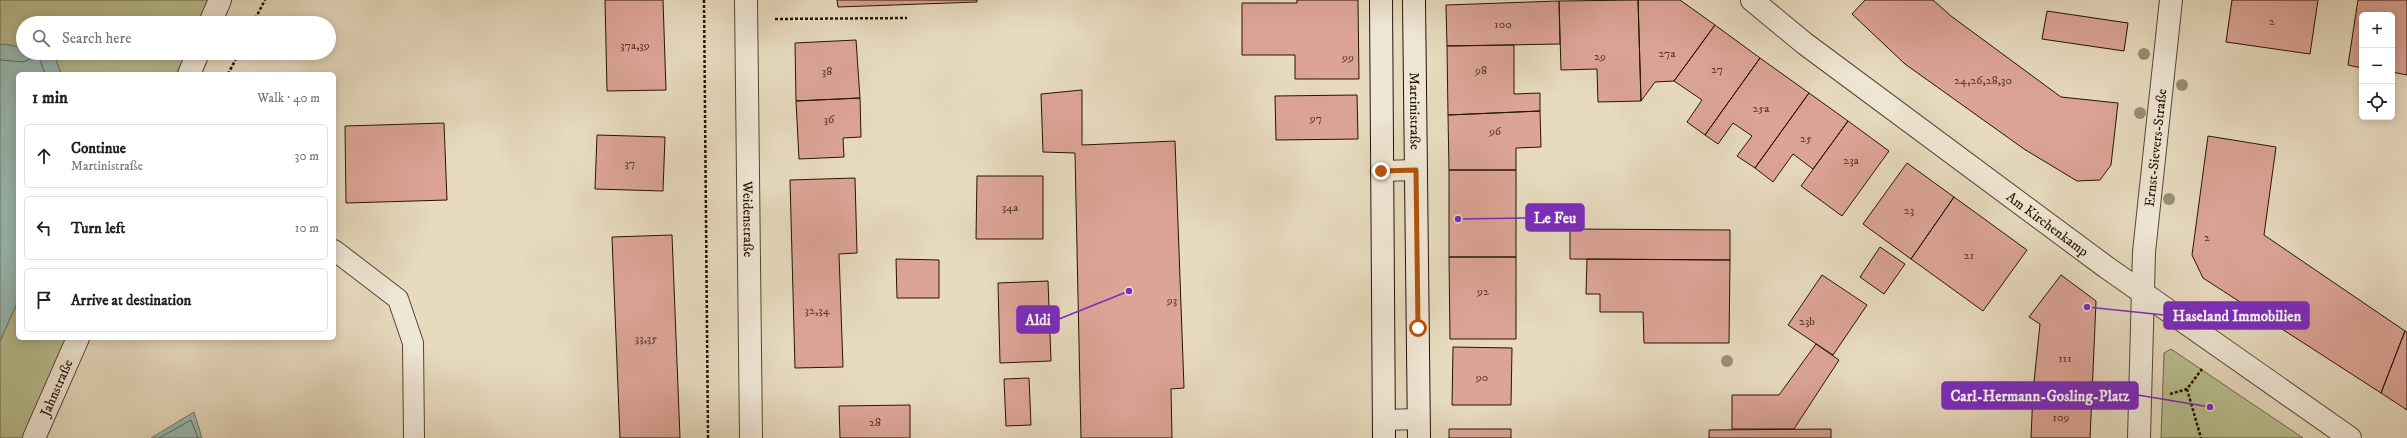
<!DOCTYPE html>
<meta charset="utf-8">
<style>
:root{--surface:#fff;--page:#f2f2f2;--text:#222;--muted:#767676;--line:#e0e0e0}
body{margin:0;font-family:"IM FELL DW Pica",serif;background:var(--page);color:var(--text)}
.controls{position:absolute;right:12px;top:12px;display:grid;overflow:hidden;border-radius:6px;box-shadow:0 2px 10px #0003}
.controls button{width:36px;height:36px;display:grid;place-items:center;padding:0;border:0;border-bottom:1px solid var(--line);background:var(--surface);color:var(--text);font:20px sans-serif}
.stop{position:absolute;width:12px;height:12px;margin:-9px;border:3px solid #b45309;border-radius:50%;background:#fff}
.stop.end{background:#b45309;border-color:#fff;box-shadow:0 1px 4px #0008}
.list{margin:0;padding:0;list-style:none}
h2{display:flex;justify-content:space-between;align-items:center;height:52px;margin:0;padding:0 16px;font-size:17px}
h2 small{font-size:13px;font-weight:400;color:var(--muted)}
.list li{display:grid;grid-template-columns:26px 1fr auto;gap:12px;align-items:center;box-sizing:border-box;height:64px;margin:0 8px 8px;padding:0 8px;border:1px solid var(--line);border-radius:6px}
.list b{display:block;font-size:15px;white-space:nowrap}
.list p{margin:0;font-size:13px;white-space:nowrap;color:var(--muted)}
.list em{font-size:13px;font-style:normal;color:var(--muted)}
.icon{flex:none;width:22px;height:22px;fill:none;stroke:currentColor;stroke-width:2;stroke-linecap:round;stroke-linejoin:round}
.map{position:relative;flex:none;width:2407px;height:438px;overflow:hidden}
.search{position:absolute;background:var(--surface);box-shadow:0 2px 10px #0003;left:16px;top:16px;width:320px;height:44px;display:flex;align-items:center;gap:10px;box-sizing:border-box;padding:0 14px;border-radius:22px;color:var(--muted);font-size:15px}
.panel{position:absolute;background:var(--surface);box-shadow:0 2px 10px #0003;left:16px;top:72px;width:320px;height:268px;border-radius:6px}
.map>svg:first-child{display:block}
.green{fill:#b8be8f;stroke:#70684a}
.water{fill:#97bab3;stroke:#6a776d}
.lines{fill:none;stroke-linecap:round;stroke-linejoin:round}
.shore{stroke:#5f665c;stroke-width:1}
.building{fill:#dca496;stroke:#271304}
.lane-casing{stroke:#574532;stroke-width:22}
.street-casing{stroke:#574532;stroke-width:24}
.secondary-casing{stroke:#271304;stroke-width:24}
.path{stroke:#271304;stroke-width:2.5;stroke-dasharray:3 2;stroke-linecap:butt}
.lane{stroke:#efe7d5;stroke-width:20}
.street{stroke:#efe7d5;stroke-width:22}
.secondary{stroke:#efe7d5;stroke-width:22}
.tree{fill:#998e73}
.route{stroke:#b45309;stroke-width:5}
.labels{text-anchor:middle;stroke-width:3.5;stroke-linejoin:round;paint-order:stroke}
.number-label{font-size:12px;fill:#543728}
.street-label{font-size:14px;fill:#271304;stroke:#efe7d5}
.leader{fill:none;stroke:#7b2cbf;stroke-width:1.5}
.callout-dot{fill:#7b2cbf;stroke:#efe7d5;stroke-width:1.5}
.callout{fill:#7b2cbf;stroke:#7b2cbf;stroke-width:1.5}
.callout-label{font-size:15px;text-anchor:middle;font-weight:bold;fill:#fff}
</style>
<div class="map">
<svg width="2407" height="438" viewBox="0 0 2407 438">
<rect width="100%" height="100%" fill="#e7dabe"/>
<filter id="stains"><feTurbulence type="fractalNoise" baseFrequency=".005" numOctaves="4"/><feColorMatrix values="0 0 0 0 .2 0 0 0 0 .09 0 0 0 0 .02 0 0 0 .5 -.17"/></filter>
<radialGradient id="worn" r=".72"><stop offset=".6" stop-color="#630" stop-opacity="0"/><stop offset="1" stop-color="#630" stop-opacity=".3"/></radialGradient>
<path class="green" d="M0,0H220L210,23H23V48L0,45Z
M50,53H198L189,74H61L54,54Z
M18,301V338H78L34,438H0V341Z
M2171,349L2303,438H2161L2164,353Z"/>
<path class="water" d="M5,44L23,48V53L54,54L61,74H18V301L0,341V45Z
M194,412L202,438H151Z"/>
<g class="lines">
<path class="shore" d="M0,60L24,62L38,54L45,74
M159,438L191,420L198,438"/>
</g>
<path class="building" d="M605,0H663L666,90L607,91Z
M837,0H977V2L838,7Z
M1297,0H1358L1359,79H1295V55H1242V3H1297Z
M1638,0L1641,101L1598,102L1597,69L1561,70L1559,1Z
M1638,0H1680L1715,25L1674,81L1655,82L1641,101Z
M1865,0H1933L1951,16L2061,97L2118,103L2111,165L2100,180L2077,181L2024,149L1905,64L1852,14Z
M2232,0H2318L2310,54L2226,42Z
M2358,0H2407V75L2392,72V15H2362V68L2348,65Z
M1559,1L1560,44L1447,46L1446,5Z
M2047,11L2128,23L2124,51L2042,39Z
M1715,25L1760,58L1705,135L1687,122L1702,100L1674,81Z
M856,40L860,98L796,101L795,43Z
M1514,45V94L1540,93V111L1448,115L1447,46Z
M1760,58L1809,93L1755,168L1737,156L1752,136L1733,123L1718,144L1705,135Z
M1082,90V145L1175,141L1184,388L1171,389L1172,438H1081L1075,153L1043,152L1041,94Z
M1809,93L1848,121L1813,169L1793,154L1773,182L1755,168Z
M1357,95L1358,139L1276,140L1275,96Z
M860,98L861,137L843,138L844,157L799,159L796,101Z
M1540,111L1541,147L1516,148V170H1449L1448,115Z
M1848,121L1889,151L1842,216L1801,186Z
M444,123L447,200L346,203L345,126Z
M597,135L665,137L663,191L595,189Z
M2208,136L2276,147L2264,235L2405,331L2381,393L2203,278L2192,255Z
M1907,163L1954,197L1911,259L1863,224Z
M1449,170H1516V257H1449Z
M977,176H1043V239H976Z
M855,178L857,253L839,254L843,367L795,368L790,180Z
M1954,197L2027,250L1983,311L1911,259Z
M1570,229L1730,230V260L1570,259Z
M672,235L680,438H620L612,237Z
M1880,247L1905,264L1884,294L1860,277Z
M1449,257H1516V339H1450Z
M896,259L939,260V298H897Z
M1587,259L1730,260L1729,343H1644L1643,312H1600V294H1586Z
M1822,275L1867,305L1833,355L1788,325Z
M2061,275L2096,301L2092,395L2033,392L2040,324L2029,317Z
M1048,281L1051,361L1000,363L998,283Z
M2405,331L2407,332V410L2381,393Z
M1816,344L1839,360L1794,429H1732V395H1779Z
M1453,347L1512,348L1511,405H1452Z
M1029,378L1031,425L1006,426L1004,379Z
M2033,392L2092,395L2090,438H2031Z
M910,405V438H840L839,406Z
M1449,429H1511V438H1449Z
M1831,429V438H1709V430Z"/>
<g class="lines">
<defs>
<path id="lane" d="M1381,171L1416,170
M334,250L398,299L413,343L414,438
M1383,420L1419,419"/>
<g id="street">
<path id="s1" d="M746,0L751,438"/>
<path id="s2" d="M1752,0L1804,43L2106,267L2350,438"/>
<path d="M210,23L220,0"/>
<path d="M189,74L198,53"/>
<path id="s3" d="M34,438L78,338"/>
<path id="s4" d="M2139,438L2144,252L2171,0"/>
</g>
<g id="secondary">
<path d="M1381,0L1384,438"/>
<path id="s5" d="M1414,0L1419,438"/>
</g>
</defs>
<use href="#lane" class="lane-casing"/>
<use href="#street" class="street-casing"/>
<use href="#secondary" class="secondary-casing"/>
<path class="path" d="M704,0L708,438
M775,19L907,18
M253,23L265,0
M228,74L239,53
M2187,389L2201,438
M2170,394L2187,389L2202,369"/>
<use href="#lane" class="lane"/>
<use href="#street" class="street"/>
<use href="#secondary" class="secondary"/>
</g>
<g class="tree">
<circle cx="2144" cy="54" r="6"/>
<circle cx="2182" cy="85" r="6"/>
<circle cx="2140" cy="113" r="6"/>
<circle cx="2169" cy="199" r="6"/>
<circle cx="1727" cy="361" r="6"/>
</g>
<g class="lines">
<path class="route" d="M1381,171L1416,170L1418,328"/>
</g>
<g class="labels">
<g class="number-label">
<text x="2272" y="25">2</text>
<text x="1503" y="28">100</text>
<text x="635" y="49">37a,39</text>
<text x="1667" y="57">27a</text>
<text x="1600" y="60">29</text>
<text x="1348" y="61">99</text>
<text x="1717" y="73">27</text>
<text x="1481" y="74">98</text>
<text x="827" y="75">38</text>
<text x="1983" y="84">24,26,28,30</text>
<text x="1761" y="112">25a</text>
<text x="1316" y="122">97</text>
<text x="829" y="123">36</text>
<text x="1495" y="135">96</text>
<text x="1806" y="142">25</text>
<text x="1851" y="164">23a</text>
<text x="630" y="167">37</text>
<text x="1010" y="211">34a</text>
<text x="1909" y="214">23</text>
<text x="2207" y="241">2</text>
<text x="1969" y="259">21</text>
<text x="1483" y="295">92</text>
<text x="1172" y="304">93</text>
<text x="817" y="314">32,34</text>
<text x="1807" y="325">23b</text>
<text x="646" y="342">33,35</text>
<text x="2065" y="362">111</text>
<text x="1482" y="381">90</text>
<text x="2061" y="421">109</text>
<text x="875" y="426">28</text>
</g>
<g class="street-label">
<text dy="5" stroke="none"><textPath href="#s5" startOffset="111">Martinistraße</textPath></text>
<text dy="5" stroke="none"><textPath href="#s4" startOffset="291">Ernst-Sievers-Straße</textPath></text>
<text dy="5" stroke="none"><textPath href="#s1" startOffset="219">Weidenstraße</textPath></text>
<text dy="5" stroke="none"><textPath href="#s2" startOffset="371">Am Kirchenkamp</textPath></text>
<text dy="5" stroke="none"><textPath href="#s3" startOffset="55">Jahnstraße</textPath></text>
</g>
</g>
<path class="leader" d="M1458 219L1526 218M2087 307L2164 315M1129 291L1059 319M2210 407L2138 395"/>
<g class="callout-dot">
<circle cx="1458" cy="219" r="4"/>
<circle cx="2087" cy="307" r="4"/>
<circle cx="1129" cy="291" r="4"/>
<circle cx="2210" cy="407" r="4"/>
</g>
<g class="callout">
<rect x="1526" y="204" width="58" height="27" rx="4"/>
<rect x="2164" y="302" width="145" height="27" rx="4"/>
<rect x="1017" y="306" width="42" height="27" rx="4"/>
<rect x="1942" y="382" width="196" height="27" rx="4"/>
</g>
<g class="callout-label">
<text x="1555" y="223">Le Feu</text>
<text x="2237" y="321">Haseland Immobilien</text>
<text x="1038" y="325">Aldi</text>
<text x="2040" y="401">Carl-Hermann-Gosling-Platz</text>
</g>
<rect width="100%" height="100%" filter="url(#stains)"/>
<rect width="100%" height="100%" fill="url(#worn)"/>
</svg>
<div class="controls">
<button>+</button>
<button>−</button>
<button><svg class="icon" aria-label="locate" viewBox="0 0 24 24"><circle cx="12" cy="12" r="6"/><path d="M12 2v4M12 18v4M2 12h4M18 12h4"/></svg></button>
</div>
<div class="stop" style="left:1418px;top:328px"></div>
<div class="stop end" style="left:1381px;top:171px"></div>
<div class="search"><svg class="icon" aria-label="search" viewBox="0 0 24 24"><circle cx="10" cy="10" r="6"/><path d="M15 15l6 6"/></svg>Search here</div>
<section class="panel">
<h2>1 min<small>Walk · 40 m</small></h2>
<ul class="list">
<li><svg class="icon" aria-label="ahead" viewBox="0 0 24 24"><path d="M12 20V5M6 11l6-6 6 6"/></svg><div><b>Continue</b><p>Martinistraße</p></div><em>30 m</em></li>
<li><svg class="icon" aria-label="left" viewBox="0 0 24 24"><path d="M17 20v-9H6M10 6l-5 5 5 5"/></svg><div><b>Turn left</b></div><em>10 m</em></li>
<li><svg class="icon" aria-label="arrive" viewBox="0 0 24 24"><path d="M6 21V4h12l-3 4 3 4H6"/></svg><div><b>Arrive at destination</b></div></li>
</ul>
</section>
</div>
